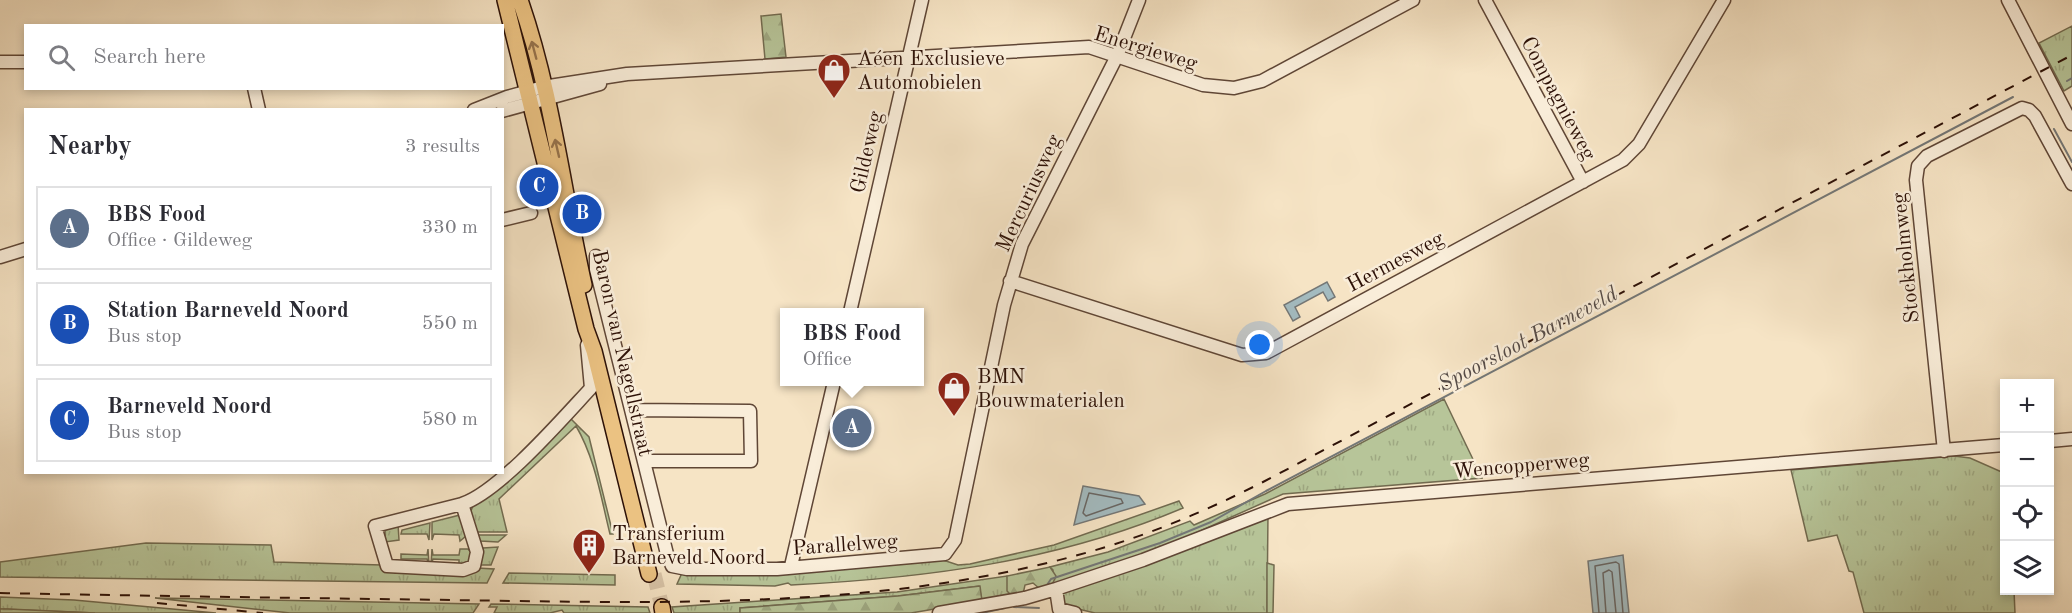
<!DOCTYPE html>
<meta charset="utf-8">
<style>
:root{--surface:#fff;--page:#f7f7f7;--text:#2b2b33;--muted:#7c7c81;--line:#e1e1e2;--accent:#8f2418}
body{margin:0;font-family:"Old Standard TT",serif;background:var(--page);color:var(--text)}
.controls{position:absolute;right:18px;bottom:18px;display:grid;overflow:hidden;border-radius:0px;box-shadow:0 3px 9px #0003}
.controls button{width:54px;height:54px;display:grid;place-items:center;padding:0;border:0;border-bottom:2px solid var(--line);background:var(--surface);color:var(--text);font:30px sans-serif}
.you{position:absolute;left:1260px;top:345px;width:21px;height:21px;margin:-15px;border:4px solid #fff;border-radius:50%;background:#1a73e8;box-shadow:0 0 0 9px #1a73e833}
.badge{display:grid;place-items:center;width:39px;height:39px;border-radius:50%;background:var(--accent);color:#fff;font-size:20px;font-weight:700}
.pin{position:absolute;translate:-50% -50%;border:3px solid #fff;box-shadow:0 2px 6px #0006}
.popup{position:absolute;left:780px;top:308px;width:144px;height:78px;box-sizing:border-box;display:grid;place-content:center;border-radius:0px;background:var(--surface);filter:drop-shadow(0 2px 4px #0005);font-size:20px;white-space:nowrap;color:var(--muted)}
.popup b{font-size:22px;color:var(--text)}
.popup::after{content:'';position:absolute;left:50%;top:100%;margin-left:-12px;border:12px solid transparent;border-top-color:var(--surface)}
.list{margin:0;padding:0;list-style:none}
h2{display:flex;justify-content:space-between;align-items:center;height:78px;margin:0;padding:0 24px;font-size:26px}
h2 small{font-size:20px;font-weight:400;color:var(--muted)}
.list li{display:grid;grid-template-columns:39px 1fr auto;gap:18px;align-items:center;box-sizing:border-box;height:84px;margin:0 12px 12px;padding:0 12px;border:2px solid var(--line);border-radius:0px}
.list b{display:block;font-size:22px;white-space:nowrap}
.list p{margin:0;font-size:20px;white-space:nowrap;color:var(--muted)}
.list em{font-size:20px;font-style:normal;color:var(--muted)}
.icon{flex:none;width:33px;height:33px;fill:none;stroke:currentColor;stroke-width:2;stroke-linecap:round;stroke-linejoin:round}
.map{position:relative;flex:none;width:2072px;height:613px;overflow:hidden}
.search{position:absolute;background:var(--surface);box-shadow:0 3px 9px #0003;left:24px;top:24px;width:480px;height:66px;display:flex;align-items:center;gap:15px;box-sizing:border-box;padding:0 21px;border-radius:0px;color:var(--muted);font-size:22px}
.panel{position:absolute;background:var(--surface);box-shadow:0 3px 9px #0003;left:24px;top:108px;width:480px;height:366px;border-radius:0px}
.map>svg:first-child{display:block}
.grass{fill:url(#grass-tufts);stroke:#726b50;stroke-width:1.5}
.forest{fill:url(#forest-firs);stroke:#726b50;stroke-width:1.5}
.water{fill:#a3bbc0;stroke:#747776;stroke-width:1.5}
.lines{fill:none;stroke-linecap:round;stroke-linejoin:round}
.shore{stroke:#686664;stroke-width:1.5}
.stream{stroke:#747776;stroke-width:2}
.major-tunnel{stroke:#d8c4a8;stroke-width:15;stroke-dasharray:15 8;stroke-linecap:butt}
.minor-casing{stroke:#5f4636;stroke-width:15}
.major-casing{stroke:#2d1107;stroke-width:18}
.minor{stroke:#f9edd9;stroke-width:12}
.major{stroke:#ebc282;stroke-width:15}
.rail{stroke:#2d1107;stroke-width:2;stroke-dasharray:10 10;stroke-linecap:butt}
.oneway{stroke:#96724b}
.labels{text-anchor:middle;stroke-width:5;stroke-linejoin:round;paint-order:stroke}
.street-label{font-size:21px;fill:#2d1107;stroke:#f9edd9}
.poi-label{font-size:21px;fill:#2d1107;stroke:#f9edd9;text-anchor:start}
.water-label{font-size:22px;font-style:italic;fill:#564c48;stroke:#f9edd9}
</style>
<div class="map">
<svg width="2072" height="613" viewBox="0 0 2072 613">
<defs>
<pattern id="grass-tufts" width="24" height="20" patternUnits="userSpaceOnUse" patternTransform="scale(1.5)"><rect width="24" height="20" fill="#b7c599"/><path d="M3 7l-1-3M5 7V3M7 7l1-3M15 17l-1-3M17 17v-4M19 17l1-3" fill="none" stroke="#9ea882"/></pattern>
<pattern id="forest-firs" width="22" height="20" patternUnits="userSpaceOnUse" patternTransform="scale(1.5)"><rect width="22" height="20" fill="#b7c599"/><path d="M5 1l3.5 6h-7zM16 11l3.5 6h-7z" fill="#9ea882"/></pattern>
</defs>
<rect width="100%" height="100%" fill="#f6e4c5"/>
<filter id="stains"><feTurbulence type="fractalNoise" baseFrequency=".00333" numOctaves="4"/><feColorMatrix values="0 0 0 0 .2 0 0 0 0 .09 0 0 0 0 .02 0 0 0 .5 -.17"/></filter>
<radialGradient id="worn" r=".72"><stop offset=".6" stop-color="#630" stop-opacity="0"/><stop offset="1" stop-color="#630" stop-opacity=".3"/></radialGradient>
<path class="grass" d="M2072,26V86L2064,91L2039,43Z
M1444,399L1482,478L1283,494L1162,548L1051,587L1053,570L1050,567L1108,552L1190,521L1194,525L1265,494Z
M570,418L589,437L613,534H610C601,498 595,458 576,426L499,499L507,532H475L470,513L473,506Z
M1954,456L1970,458L2004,473V590L2014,591L2015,613H1864L1853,572L1849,571L1837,535L1808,541L1791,470Z
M1179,501L1183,508C1055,562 927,578 791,585L788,583L775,586L677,584L682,573L802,571L943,560L958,565L970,564L1054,545Z
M1268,513L1267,613H1095L1061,605L1060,592L1172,555Z
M460,515L466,536L460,541L459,535L434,534L432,540V522Z
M430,523L429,540L427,534H401L402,530Z
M398,524L399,540L385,542V530Z
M475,535H506L498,542L480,541Z
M146,543L271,545L274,562L382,565L395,573L467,574L477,568L494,569L487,583L0,577V562Z
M498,547L491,565H480L483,548Z
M428,549L429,565L427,559H401V554L427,555Z
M432,549L433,555H459L460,549H468L472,553L471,561L459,566V560L433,559L431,565Z
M509,573L615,575V585L503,583Z
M1007,576L1014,593L1021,594L982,601L979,586L898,596L740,608V613H674L672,607L897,592Z
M0,597L74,600L216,613H95L0,609Z
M155,598L479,604L473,613H290Z
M491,604L648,607L650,613H564L562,610L550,613H494L497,607H489Z"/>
<path class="forest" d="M781,14L786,57L765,59L761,16Z
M1267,563L1274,565L1273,613H1267Z
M1050,567L1056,576L1051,587L1041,590L1033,583L1025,585L1023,594H1010L1007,591V576Z
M980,586L982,601L911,613H740V608L898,596Z
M0,609H8L95,613H0Z"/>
<path class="water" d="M1327,282L1335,297L1328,301L1323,292L1295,307L1300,317L1293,321L1284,305Z
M1083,486L1139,496L1145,504L1074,525Z
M1623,555L1629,613H1593L1588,561Z"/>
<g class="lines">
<path class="shore" d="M1089,493L1121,499L1123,503L1086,516L1083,513Z
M1599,613L1595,566L1616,562L1619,564L1623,613
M1606,613L1603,573L1609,570L1612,572L1616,613"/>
<path class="stream" d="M2067,81L2072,78
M2054,129L2072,162
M1047,585L1051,579L1160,543L1211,522L1266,491L2013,97
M1014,607L1039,608
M982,613L1005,608"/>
<path class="major-tunnel" d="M654,574L662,607"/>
<defs>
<path id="minor" d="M1485,0L1583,182
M2008,0L2072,124
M0,62H26
M254,88L259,110
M474,110L507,97L543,87L627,74L1089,47L1203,85L1234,88L1262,81L1413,0
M502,111L600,84
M502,220L531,213
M596,256V269L667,554L672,566L687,569H777L945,554L955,540L1004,305L1022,244L1117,56L1139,0
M0,257L26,249
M1010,281L1242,355L1266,353L1623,160L1639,144L1724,0
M850,312L922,0
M632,410L750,411L751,461H644
M2050,441L2072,439
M1944,451L1916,180L1918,166L1927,156L2022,108L2029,110L2035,116L2072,184
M462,504L477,552L474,566L463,570L387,566L375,526Z
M462,504C499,492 563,418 591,388L587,345
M791,566L834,382
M1056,589L1059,609L1075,613
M939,613L1025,598L1056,589L1143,560L1288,504L2004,445"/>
<path id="major" d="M505,0L586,329L594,351L649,574
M520,0C552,92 563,191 584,285
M662,607L663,613"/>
</defs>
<use href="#minor" class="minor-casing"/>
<use href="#major" class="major-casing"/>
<use href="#minor" class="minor"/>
<use href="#major" class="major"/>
<path class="rail" d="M0,593C150,596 300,598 451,600C655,603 880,610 1078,555C1142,538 1204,512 1263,482L2072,55
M157,603L263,613"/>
</g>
<defs><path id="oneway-shaft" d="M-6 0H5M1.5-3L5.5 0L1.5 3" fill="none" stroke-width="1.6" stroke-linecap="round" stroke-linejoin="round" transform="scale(1.5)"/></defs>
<g class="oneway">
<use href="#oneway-shaft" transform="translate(534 50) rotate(-105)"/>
<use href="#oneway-shaft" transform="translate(557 148) rotate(-103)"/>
</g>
<defs>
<symbol id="shop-pin" viewBox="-11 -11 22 30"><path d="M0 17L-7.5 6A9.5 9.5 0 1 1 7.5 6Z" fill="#8f2418" stroke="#f9edd9"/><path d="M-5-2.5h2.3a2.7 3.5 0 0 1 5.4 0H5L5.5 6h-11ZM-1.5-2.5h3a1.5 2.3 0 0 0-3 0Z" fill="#fff"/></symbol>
<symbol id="building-pin" viewBox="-11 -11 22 30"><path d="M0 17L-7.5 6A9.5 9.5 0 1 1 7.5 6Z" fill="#8f2418" stroke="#f9edd9"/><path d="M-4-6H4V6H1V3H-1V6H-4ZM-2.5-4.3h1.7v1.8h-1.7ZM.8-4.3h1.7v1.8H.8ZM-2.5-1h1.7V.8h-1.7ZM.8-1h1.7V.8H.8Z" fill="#fff"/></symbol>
</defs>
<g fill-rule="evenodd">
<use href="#shop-pin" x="815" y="51" width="38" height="52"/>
<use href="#shop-pin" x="935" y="369" width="38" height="52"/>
<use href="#building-pin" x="570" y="526" width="38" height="52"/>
</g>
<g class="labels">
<g class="street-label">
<text transform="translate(1146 48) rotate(17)" y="7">Energieweg</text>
<text transform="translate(1559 98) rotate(62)" y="7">Compagnieweg</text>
<text transform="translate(866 152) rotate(-77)" y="7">Gildeweg</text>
<text transform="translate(1028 193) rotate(-65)" y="7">Mercuriusweg</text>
<text transform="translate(1905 258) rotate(-96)" y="7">Stockholmweg</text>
<text transform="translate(1395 261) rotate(-28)" y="7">Hermesweg</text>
<text transform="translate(623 353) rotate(77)" y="7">Baron van Nagellstraat</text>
<text transform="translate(1521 465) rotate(-5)" y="7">Wencopperweg</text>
<text transform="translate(845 544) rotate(-4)" y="7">Parallelweg</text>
</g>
<g class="poi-label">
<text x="857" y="65">Aéen Exclusieve<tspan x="857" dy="24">Automobielen</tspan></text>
<text x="977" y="383">BMN<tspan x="977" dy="24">Bouwmaterialen</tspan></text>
<text x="612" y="540">Transferium<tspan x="612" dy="24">Barneveld Noord</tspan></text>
</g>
<g class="water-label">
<text transform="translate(1527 338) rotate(-28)" y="8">Spoorsloot Barneveld</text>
</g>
</g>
<rect width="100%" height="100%" filter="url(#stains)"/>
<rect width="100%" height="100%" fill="url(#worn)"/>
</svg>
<div class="controls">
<button>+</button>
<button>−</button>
<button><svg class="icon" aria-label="locate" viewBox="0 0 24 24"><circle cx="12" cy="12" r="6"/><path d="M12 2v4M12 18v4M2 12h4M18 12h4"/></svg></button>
<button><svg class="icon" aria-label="layers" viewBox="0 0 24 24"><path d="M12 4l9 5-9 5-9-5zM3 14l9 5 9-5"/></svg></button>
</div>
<div class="you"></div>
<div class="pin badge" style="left:852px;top:428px;background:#5c6f8a">A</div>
<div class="popup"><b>BBS Food</b>Office</div>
<div class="pin badge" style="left:582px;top:214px;background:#1a4fb4">B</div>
<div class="pin badge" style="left:539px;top:187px;background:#1a4fb4">C</div>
<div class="search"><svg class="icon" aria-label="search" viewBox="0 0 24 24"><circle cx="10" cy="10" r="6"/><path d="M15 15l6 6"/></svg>Search here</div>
<section class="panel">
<h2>Nearby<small>3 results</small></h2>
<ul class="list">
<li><span class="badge" style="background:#5c6f8a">A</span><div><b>BBS Food</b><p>Office · Gildeweg</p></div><em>330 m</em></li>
<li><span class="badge" style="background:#1a4fb4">B</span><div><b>Station Barneveld Noord</b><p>Bus stop</p></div><em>550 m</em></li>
<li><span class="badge" style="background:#1a4fb4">C</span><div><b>Barneveld Noord</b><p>Bus stop</p></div><em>580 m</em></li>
</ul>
</section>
</div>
